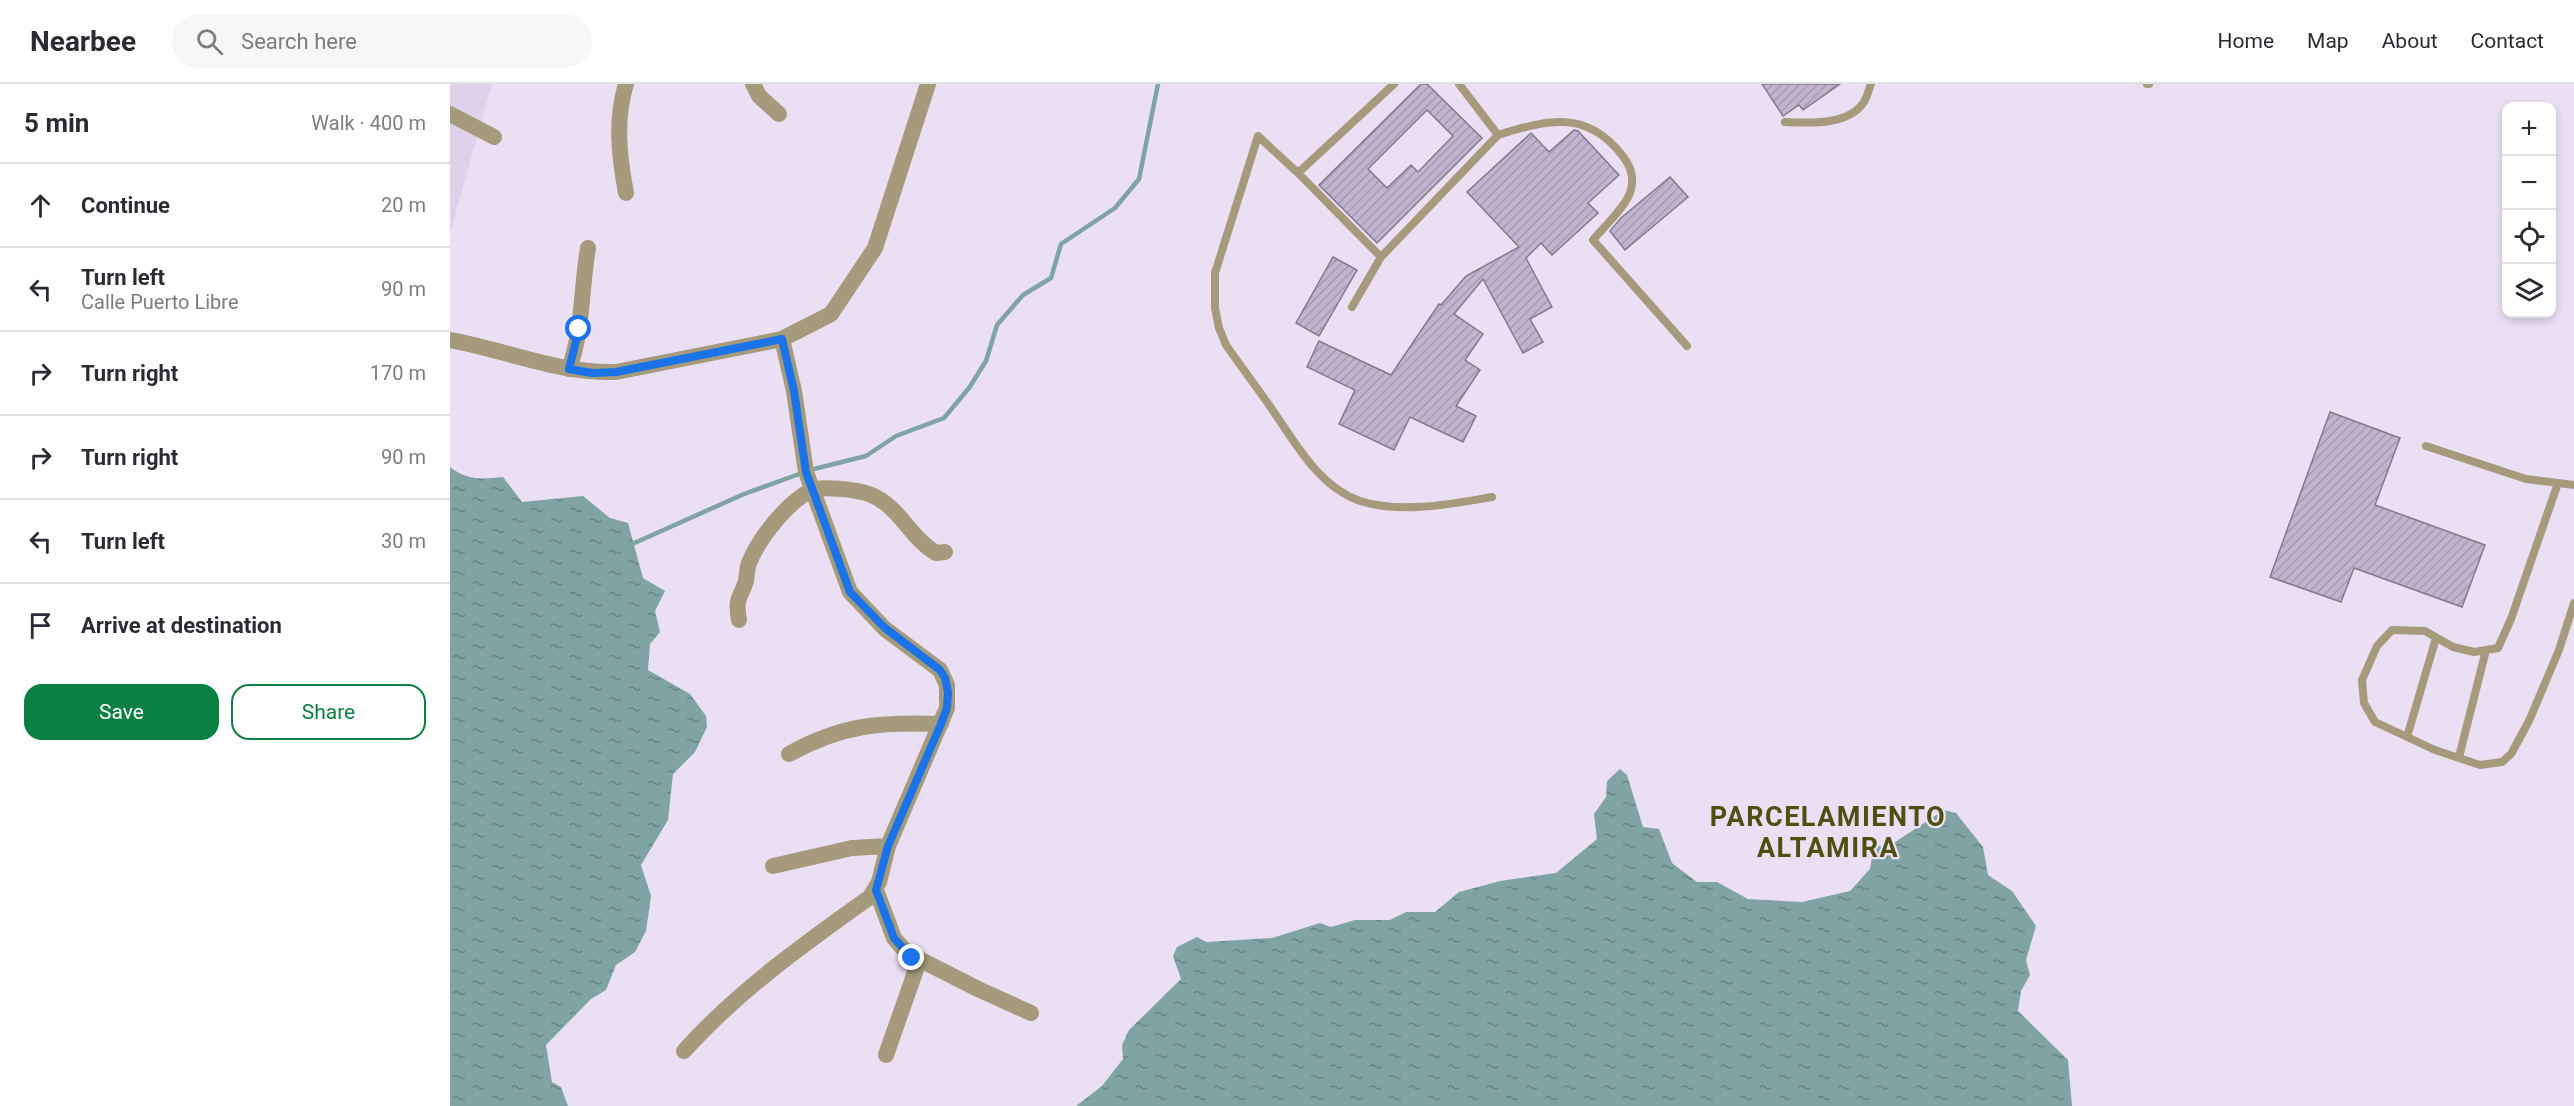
<!DOCTYPE html>
<meta charset="utf-8">
<style>
:root{--surface:#fff;--page:#f7f7f7;--text:#2b2b33;--muted:#7c7c81;--line:#e1e1e2;--accent:#0b8043}
body{margin:0;font-family:Roboto,sans-serif;background:var(--page);color:var(--text)}
.controls{position:absolute;right:18px;top:18px;display:grid;overflow:hidden;border-radius:12px;box-shadow:0 3px 9px #0003}
.controls button{width:54px;height:54px;display:grid;place-items:center;padding:0;border:0;border-bottom:2px solid var(--line);background:var(--surface);color:var(--text);font:30px sans-serif}
.stop{position:absolute;width:18px;height:18px;margin:-14px;border:4px solid #1a73e8;border-radius:50%;background:#fff}
.stop.end{background:#1a73e8;border-color:#fff;box-shadow:0 2px 6px #0008}
.list{margin:0;padding:0;list-style:none}
h2{display:flex;justify-content:space-between;align-items:center;height:78px;margin:0;padding:0 24px;font-size:26px}
h2 small{font-size:20px;font-weight:400;color:var(--muted)}
.list li{display:grid;grid-template-columns:39px 1fr auto;gap:18px;align-items:center;box-sizing:border-box;height:84px;padding:0 24px;border-top:2px solid var(--line)}
.list b{display:block;font-size:22px;white-space:nowrap}
.list p{margin:0;font-size:20px;white-space:nowrap;color:var(--muted)}
.list em{font-size:20px;font-style:normal;color:var(--muted)}
.actions{display:flex;gap:12px;padding:18px 24px}
.actions a{flex:1;padding:14px 0;border:2px solid var(--accent);border-radius:18px;text-align:center;font-size:21px;color:var(--accent)}
.actions .main{background:var(--accent);color:#fff}
.icon{flex:none;width:33px;height:33px;fill:none;stroke:currentColor;stroke-width:2;stroke-linecap:round;stroke-linejoin:round}
.map{position:relative;flex:none;width:2124px;height:1022px;overflow:hidden}
header{display:flex;align-items:center;gap:36px;box-sizing:border-box;height:84px;padding:0 30px;background:var(--surface);border-bottom:2px solid var(--line)}
header strong{font-size:28px}
nav{display:flex;gap:33px;margin-inline-start:auto;font-size:21px}
.search{width:420px;height:54px;background:var(--page);display:flex;align-items:center;gap:15px;box-sizing:border-box;padding:0 21px;border-radius:33px;color:var(--muted);font-size:22px}
main{display:flex}
aside{flex:1;background:var(--surface)}
.map>svg:first-child{display:block}
.built{fill:#e0d1eb}
.water{fill:url(#water-ripples)}
.lines{fill:none;stroke-linecap:round;stroke-linejoin:round}
.stream{stroke:#7fa4a3;stroke-width:4.5}
.building{fill:url(#building-hatch);stroke:#827a8c;stroke-width:1.5;fill-rule:evenodd}
.service{stroke:#a59a7b;stroke-width:8}
.minor{stroke:#a59a7b;stroke-width:16}
.route{stroke:#1a73e8;stroke-width:8}
.labels{text-anchor:middle;stroke-width:4.5;stroke-linejoin:round;paint-order:stroke}
.district-label{font-size:27px;font-weight:bold;letter-spacing:1.5px;fill:#4f4f12;stroke:#ebe0f3}
</style>
<header>
<strong>Nearbee</strong>
<div class="search"><svg class="icon" aria-label="search" viewBox="0 0 24 24"><circle cx="10" cy="10" r="6"/><path d="M15 15l6 6"/></svg>Search here</div>
<nav><a>Home</a><a>Map</a><a>About</a><a>Contact</a></nav>
</header>
<main>
<aside>
<h2>5 min<small>Walk · 400 m</small></h2>
<ul class="list">
<li><svg class="icon" aria-label="ahead" viewBox="0 0 24 24"><path d="M12 20V5M6 11l6-6 6 6"/></svg><div><b>Continue</b></div><em>20 m</em></li>
<li><svg class="icon" aria-label="left" viewBox="0 0 24 24"><path d="M17 20v-9H6M10 6l-5 5 5 5"/></svg><div><b>Turn left</b><p>Calle Puerto Libre</p></div><em>90 m</em></li>
<li><svg class="icon" aria-label="right" viewBox="0 0 24 24"><path d="M7 20v-9h11M14 6l5 5-5 5"/></svg><div><b>Turn right</b></div><em>170 m</em></li>
<li><svg class="icon" aria-label="right" viewBox="0 0 24 24"><path d="M7 20v-9h11M14 6l5 5-5 5"/></svg><div><b>Turn right</b></div><em>90 m</em></li>
<li><svg class="icon" aria-label="left" viewBox="0 0 24 24"><path d="M17 20v-9H6M10 6l-5 5 5 5"/></svg><div><b>Turn left</b></div><em>30 m</em></li>
<li><svg class="icon" aria-label="arrive" viewBox="0 0 24 24"><path d="M6 21V4h12l-3 4 3 4H6"/></svg><div><b>Arrive at destination</b></div></li>
</ul>
<div class="actions"><a class="main">Save</a><a>Share</a></div>
</aside>
<div class="map">
<svg width="2124" height="1022" viewBox="0 0 2124 1022">
<defs>
<pattern id="water-ripples" width="26" height="14" patternUnits="userSpaceOnUse" patternTransform="scale(1.5)"><rect width="26" height="14" fill="#7fa4a3"/><path d="M2 4q2-2 4 0t4 0M15 11q2-2 4 0t4 0" fill="none" stroke="#678484"/></pattern>
<pattern id="building-hatch" width="6" height="6" patternUnits="userSpaceOnUse" patternTransform="scale(1.5)"><rect width="6" height="6" fill="#c0b4cf"/><path d="M-1 1l2-2M0 6l6-6M5 7l2-2" fill="none" stroke="#a49ab1"/></pattern>
</defs>
<rect width="100%" height="100%" fill="#ebe0f3"/>
<path class="built" d="M0,0H42L0,149Z"/>
<path class="water" d="M0,383C17,397 33,395 53,393L72,418L133,412L160,434L178,439L193,494L215,507L205,527L210,548L200,560L198,586L240,610L256,632L257,643L245,668L223,690L218,736L191,781L201,812L196,847L185,868L166,881L156,906L141,915L96,961L102,998L111,1003L118,1022H0Z
M1170,685L1177,691L1193,743L1209,745L1222,779L1247,798H1267L1298,815L1352,818L1400,807L1420,785L1424,762H1439L1494,726L1506,729L1533,763L1538,791L1562,807L1586,842L1576,876L1580,891L1571,907L1568,927L1618,976L1622,1022H626L652,1002L673,975L672,961L679,946L731,895L723,872L727,863L747,853L756,858L822,854L870,839L881,843L905,836H940L956,828H985L1009,808L1050,797L1106,789L1147,755L1144,730L1156,713L1157,697Z"/>
<g class="lines">
<path class="stream" d="M360,386L416,372L446,352L494,334L519,304L536,277L547,241L573,211L601,194L611,160L665,124L689,95L708,0
M180,461L294,410L352,389"/>
</g>
<path class="building" d="M971,0H977L1032,54L927,159L869,101ZM977,26L1003,52L968,88L961,81L937,104L918,85Z
M1312,0H1390L1353,26L1349,21L1333,32Z
M1124,46L1128,47L1169,91L1138,119L1148,129L1102,171L1091,159L1076,174L1102,223L1080,235L1093,258L1073,269L1033,195L1004,230L1033,250L1015,276L1030,286L1006,322L1026,332L1013,358L960,333L944,366L889,340L905,306L857,283L869,257L941,291L989,220L991,221L1016,192L1069,163L1017,108L1081,49L1099,68Z
M1220,93L1238,113L1175,166L1160,147L1171,134Z
M883,173L907,186L869,252L846,239Z
M1880,328L1950,354L1925,421L2035,461L2012,523L1904,484L1891,518L1820,493Z"/>
<g class="lines">
<path class="service" d="M1697,0H1699
M1335,38C1359,39 1398,42 1414,18C1417,13 1419,5 1421,0
M1048,51C1097,36 1136,25 1172,71C1181,82 1185,95 1180,109C1175,123 1153,144 1143,156L1237,262
M848,89L808,52L765,189V224L769,244L776,261C790,281 805,301 819,321C844,356 867,402 910,417C951,430 1001,420 1042,413
M931,173L848,89L944,0
M902,223L931,173L1048,51L1009,0
M1976,362L2076,395L2124,401
M2108,399L2061,535L2048,564L2024,568L2003,563L1975,547L1942,546L1927,562L1912,596L1914,619L1925,638L1985,666L2030,681L2052,678L2061,670L2079,637L2109,566L2124,519
M1957,653L1986,554
M2009,673L2036,566"/>
<path class="minor" d="M176,0C165,36 169,72 176,109
M303,0L309,12L329,30
M0,30L44,53
M0,256C56,266 109,290 166,288L332,255L381,230L425,164L478,0
M119,285C133,247 131,205 138,164
M289,536C285,514 290,515 296,497C297,491 297,484 299,479C309,454 337,419 360,407C371,401 407,406 419,410C449,421 460,454 486,469L495,468
M339,670C393,640 431,638 491,640
M323,782L402,764L438,762
M426,806L444,854L457,869L528,905L581,929
M234,967C288,907 354,860 420,813L429,798L438,762L497,624V601L490,586L435,545L400,508L356,388L344,307L332,255
M436,971L469,877"/>
</g>
<g class="lines">
<path class="route" d="M129,245L119,285L142,289L166,288L332,255L344,307L356,388L400,508L435,544L490,586L495,594L498,608L497,624L491,640L438,762L426,806L444,854L462,874"/>
</g>
<g class="labels">
<g class="district-label">
<text x="1378" y="742">PARCELAMIENTO<tspan x="1378" dy="31">ALTAMIRA</tspan></text>
</g>
</g>
</svg>
<div class="controls">
<button>+</button>
<button>−</button>
<button><svg class="icon" aria-label="locate" viewBox="0 0 24 24"><circle cx="12" cy="12" r="6"/><path d="M12 2v4M12 18v4M2 12h4M18 12h4"/></svg></button>
<button><svg class="icon" aria-label="layers" viewBox="0 0 24 24"><path d="M12 4l9 5-9 5-9-5zM3 14l9 5 9-5"/></svg></button>
</div>
<div class="stop" style="left:129px;top:245px"></div>
<div class="stop end" style="left:462px;top:874px"></div>
</div>
</main>
